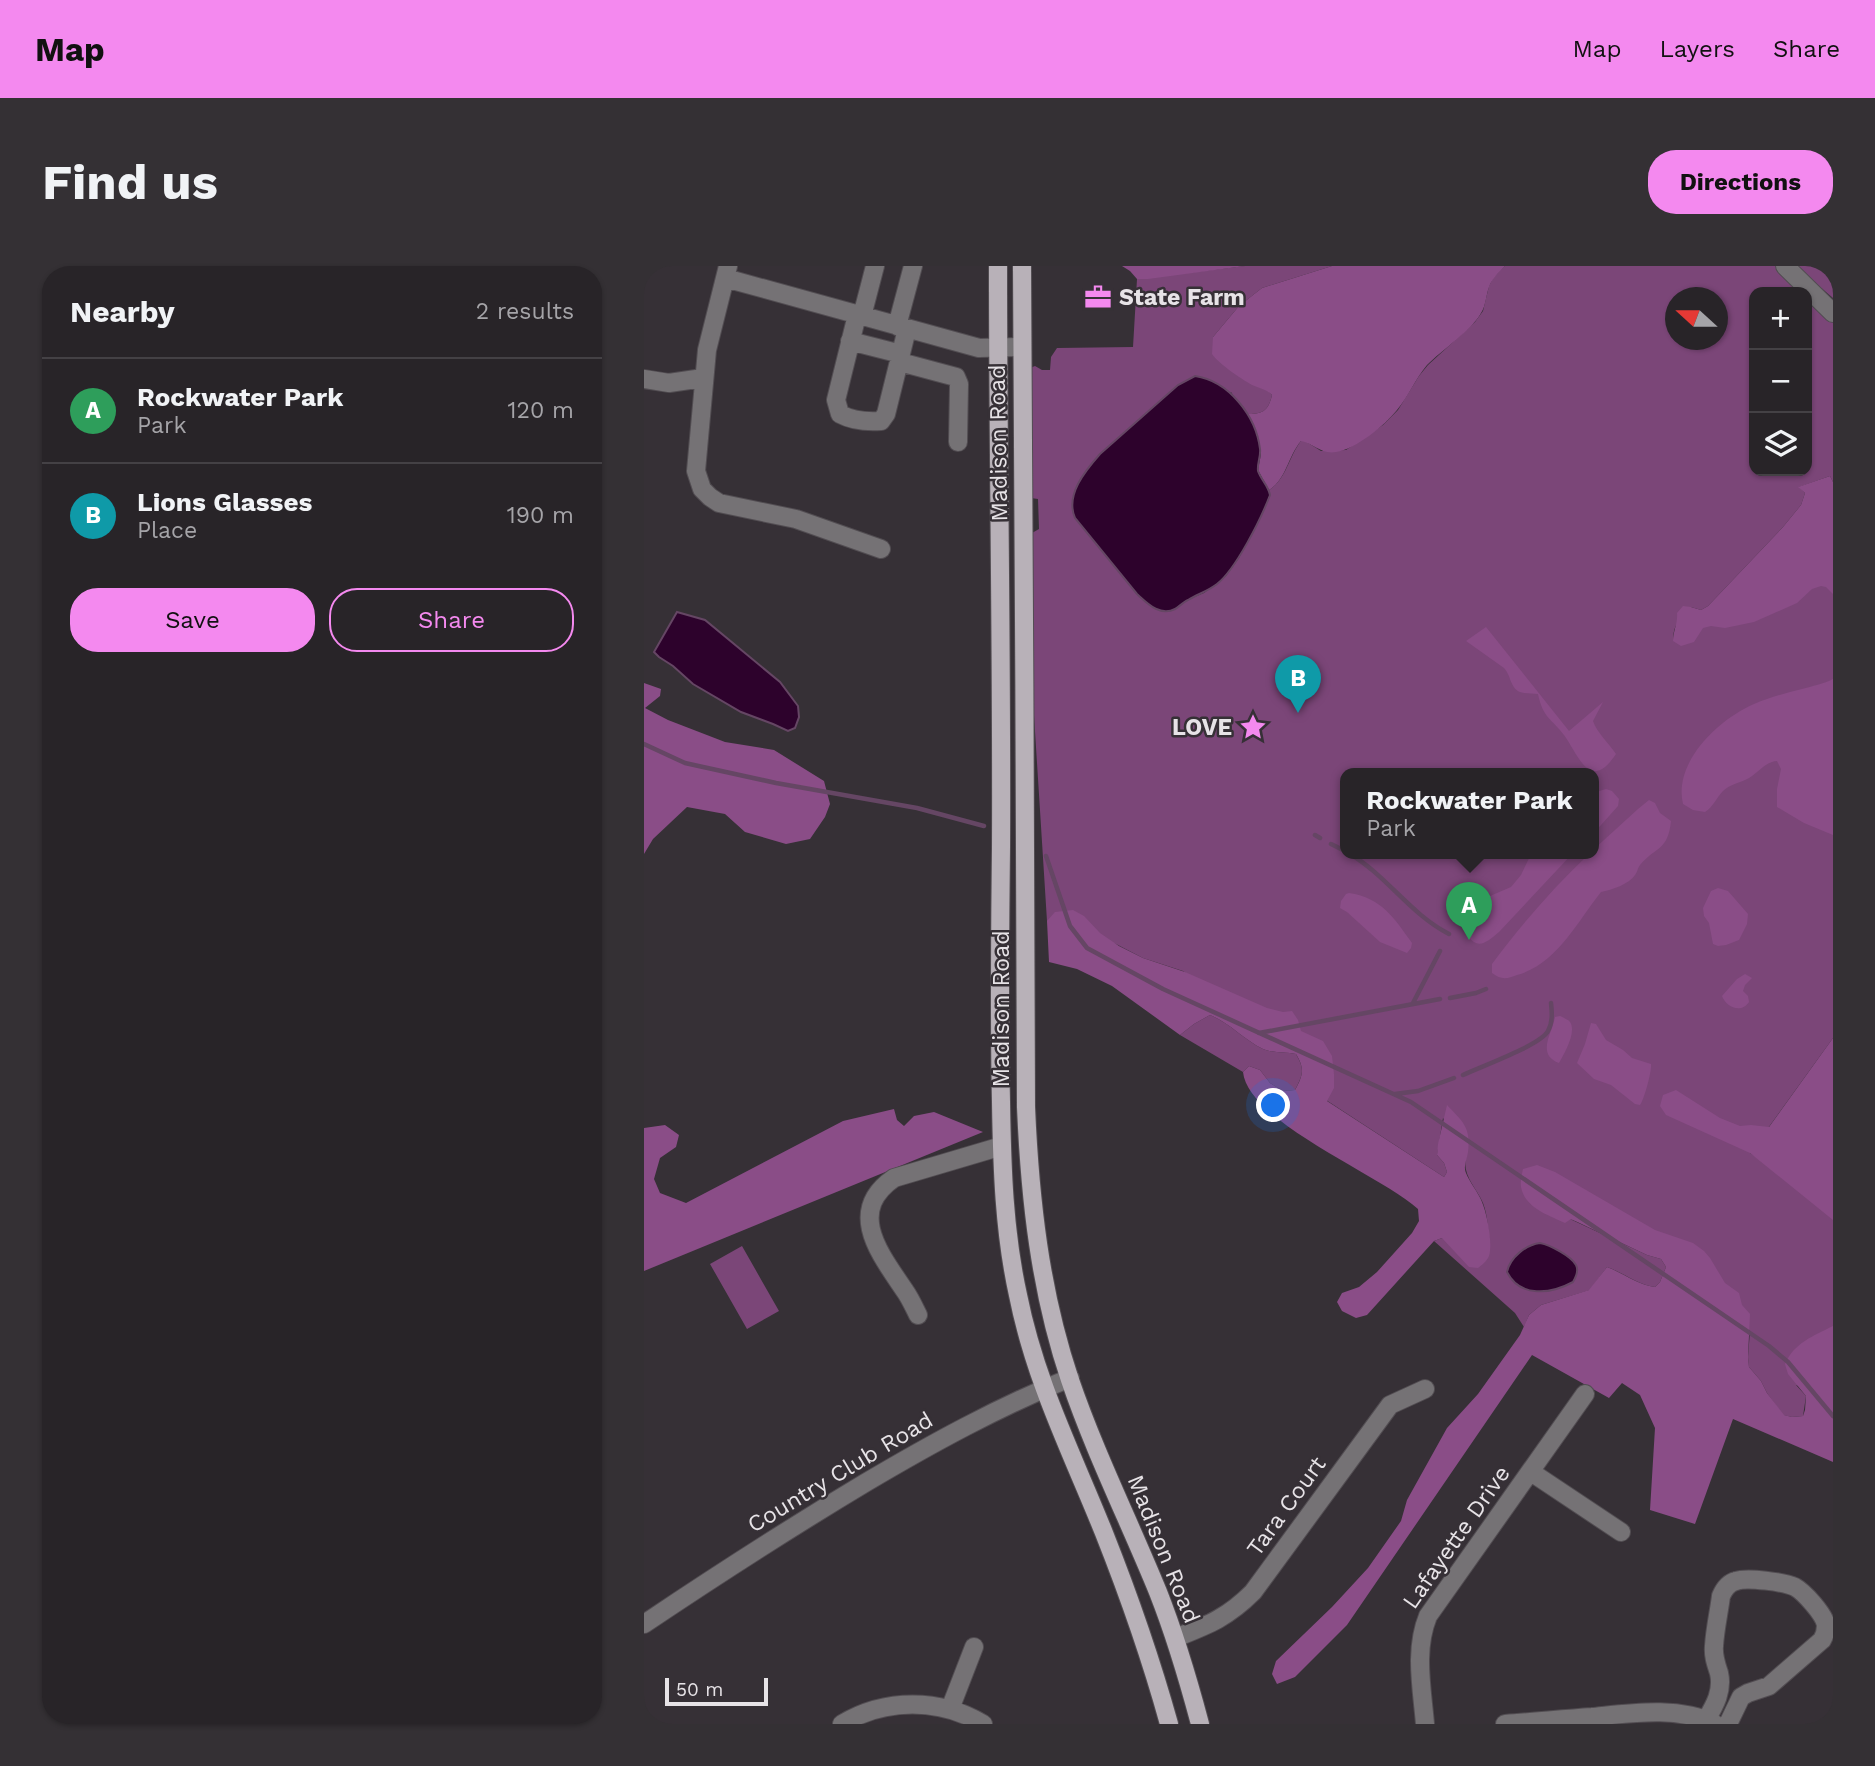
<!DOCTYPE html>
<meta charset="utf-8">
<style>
:root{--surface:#282428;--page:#343034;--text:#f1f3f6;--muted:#a5a4a8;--line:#444145;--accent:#f489ef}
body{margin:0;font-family:"Work Sans",sans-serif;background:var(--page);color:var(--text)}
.controls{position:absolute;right:21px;top:21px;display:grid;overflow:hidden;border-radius:14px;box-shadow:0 2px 5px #0004}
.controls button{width:63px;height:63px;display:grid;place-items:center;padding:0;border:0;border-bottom:2px solid var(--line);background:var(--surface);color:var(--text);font:35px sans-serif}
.compass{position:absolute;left:1021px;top:21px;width:63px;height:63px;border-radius:50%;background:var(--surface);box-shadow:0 2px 5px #0004;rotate:291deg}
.scale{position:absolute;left:21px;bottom:18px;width:103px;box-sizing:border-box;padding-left:7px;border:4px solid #e7e3e7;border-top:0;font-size:19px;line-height:24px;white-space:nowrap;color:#e7e3e7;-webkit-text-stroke:5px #363036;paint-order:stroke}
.you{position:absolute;left:630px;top:840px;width:24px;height:24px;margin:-18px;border:5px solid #fff;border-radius:50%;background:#1a73e8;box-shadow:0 0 0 10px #1a73e833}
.badge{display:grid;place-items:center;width:46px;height:46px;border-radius:50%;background:var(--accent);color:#fff;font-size:23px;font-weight:700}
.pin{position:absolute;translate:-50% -58px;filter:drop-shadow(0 2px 4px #0008)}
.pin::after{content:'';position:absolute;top:37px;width:24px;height:21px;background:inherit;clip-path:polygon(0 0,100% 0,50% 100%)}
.popup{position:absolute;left:696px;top:502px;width:259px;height:91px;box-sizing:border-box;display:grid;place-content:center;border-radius:14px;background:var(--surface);filter:drop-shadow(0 2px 5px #0005);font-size:23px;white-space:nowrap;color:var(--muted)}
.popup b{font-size:26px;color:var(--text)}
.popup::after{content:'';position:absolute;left:50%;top:100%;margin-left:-14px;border:14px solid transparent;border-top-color:var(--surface)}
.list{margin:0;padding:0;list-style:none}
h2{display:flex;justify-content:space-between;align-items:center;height:91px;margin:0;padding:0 28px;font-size:30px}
h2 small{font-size:23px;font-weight:400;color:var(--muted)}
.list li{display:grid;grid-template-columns:46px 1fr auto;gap:21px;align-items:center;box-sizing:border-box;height:105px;padding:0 28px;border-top:2px solid var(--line)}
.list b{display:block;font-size:26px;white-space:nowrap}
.list p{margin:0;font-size:23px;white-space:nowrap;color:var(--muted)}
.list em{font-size:23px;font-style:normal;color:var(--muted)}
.actions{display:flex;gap:14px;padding:21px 28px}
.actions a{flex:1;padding:16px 0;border:2px solid var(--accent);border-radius:28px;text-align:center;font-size:24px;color:var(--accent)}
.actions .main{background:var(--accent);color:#111}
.icon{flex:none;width:38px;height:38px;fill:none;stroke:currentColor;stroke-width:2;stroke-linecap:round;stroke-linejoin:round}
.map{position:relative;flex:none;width:1189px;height:1458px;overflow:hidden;border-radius:28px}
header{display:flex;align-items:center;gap:42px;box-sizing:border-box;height:98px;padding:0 35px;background:var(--accent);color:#111}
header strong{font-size:33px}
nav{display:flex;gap:38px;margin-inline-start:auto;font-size:24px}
.intro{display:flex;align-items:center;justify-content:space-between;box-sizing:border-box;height:168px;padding:0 42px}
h1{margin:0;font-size:49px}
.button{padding:18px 32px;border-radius:28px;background:var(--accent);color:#111;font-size:24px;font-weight:700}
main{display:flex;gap:42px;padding:0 42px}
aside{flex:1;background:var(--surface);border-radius:28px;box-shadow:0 2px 5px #0004}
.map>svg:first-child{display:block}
.green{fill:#7b4678;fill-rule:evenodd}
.forest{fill:#8a4d87}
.water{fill:#2d022c;stroke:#654664;stroke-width:2}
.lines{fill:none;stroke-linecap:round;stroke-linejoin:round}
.stream{stroke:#654664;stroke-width:4.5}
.minor-casing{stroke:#524d52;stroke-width:20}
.major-casing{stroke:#524d52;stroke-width:20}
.minor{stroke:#757275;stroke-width:18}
.major{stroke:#b8b1b8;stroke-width:18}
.labels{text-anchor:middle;stroke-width:5;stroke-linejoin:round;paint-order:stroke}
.poi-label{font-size:23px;font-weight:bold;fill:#e7e3e7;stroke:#363036;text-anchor:start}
.street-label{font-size:23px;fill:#e7e3e7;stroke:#363036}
</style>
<header>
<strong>Map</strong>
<nav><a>Map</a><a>Layers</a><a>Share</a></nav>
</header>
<div class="intro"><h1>Find us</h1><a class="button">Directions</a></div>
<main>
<aside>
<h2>Nearby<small>2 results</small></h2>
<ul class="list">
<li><span class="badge" style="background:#2e9e5b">A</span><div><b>Rockwater Park</b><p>Park</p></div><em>120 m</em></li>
<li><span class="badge" style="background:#0f9aa8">B</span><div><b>Lions Glasses</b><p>Place</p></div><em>190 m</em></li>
</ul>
<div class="actions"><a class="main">Save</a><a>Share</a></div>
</aside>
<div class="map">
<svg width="1189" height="1458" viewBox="0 0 1189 1458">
<rect width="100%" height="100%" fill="#363036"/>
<path class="green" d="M601,0H688L618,22L595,40L569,71L628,129C624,146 618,148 602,148L587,126L431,252L493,328L543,334L560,327L582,310L595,292L624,235L626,229L625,224C642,214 645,190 657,175H661L677,185L702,184L739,159L754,144L775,110L784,99L831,56L839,45L845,20L849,12L861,0H1132L1159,26H1110V205H1163V30L1189,55V216L1186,210L1155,221L1161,227L1157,239L1139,261L1064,340L1057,344L1047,341C1037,351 1029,358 1029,374L1189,237V772L1106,887L1189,941V1130L1152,1119L1162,1130L1159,1150L1148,1151L1139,1149L1123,1127L1117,1115L1105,1101L1104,1091L1106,1065L1037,989L926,953L1003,989L1017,993L1022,1001L1016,1016L1011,1021C994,1019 980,1007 963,1001L946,1024L897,1039L885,1049L880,1061L871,1047L790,975L798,972L846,977C844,964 844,950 839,937C832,921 816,907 823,889L799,852L793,889L800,897L803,906L800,911L682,834L690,808L539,705L499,692L472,678L403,655L387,402L388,267L395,263L394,233L387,232L386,102L391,100L398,104H406L407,91L413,82L489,81L493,13ZM1031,32H1073V74H1031ZM701,508H949V588H701Z
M1153,0H1189V32L1155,3Z
M566,749C586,757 600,774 619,783C628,787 642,786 652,788C661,804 659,808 651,824L639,825L626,817L616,804L605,800L599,806L536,769L550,758Z
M98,980L135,1045L103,1063L66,998Z"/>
<path class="forest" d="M478,0H601L504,13H493L486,5Z
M688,0H861C855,7 848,12 845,21C842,29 842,39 837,47C828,64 798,84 783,99C771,113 765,130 753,144C740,160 712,183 692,186C678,189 669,177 657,175C644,190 642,214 625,224L614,204L617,188L609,160L602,148C618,148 624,146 628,129C622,123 615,122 608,119C596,112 575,98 568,88L569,71L595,40L609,29L618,22Z
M1186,210L1189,216V328L1182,321L1177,320L1168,323L1153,337L1110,356L1081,362L1067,360L1059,362L1050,376L1037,380L1029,375C1029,365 1034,357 1033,347L1039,340L1047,341L1057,344L1064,340L1139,261L1157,239L1161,227L1154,221Z
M842,361L925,465L959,436L949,455C953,467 965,477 972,488C946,527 935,490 920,469C907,452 899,452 894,428C889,427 882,428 876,426C866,422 867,409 860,402L822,375Z
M1189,413V569L1160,557L1133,541V523L1137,503L1133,495C1121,496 1115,506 1105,512C1096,517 1086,518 1079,525C1072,532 1070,540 1061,546L1049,544L1039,538C1029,496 1075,453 1110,438C1126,431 1142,427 1158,423C1168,420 1180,418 1189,413Z
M0,417L17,423L16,430L1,442L24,454L81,476L130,484L180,515L186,538L181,551L166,573L142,578L101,566L81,548L43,541L9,573L0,588Z
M962,523L968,525L975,533L974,540L949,568V527Z
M1005,534L1011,537L1016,547L1027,555C1024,585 1012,580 996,599C993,603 994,605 991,609C985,618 968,624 957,626C933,656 913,698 873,709C863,713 857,714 848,707V698C877,659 909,622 945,588H949V584L994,543Z
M887,588H928L855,666C842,677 833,685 822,667L829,652L846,630L867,621L877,609Z
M1074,622L1084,625L1104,648L1103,658L1095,674L1082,679L1074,680L1069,678L1065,657L1060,650L1059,642L1067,625Z
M705,627C738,632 750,652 768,677L767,682L763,687L736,676L703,646L696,642L697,635L702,628Z
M429,644L440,650L456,667L475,680L499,692L541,706L623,742L639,746L648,745L654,754L657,765L679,775L688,790L690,808V822L683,835L800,911L803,906L800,897L793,889L794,878L803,839C819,856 827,861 824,886C823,894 819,899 822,907C826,917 834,926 838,936C843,948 849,977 845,990C843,995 838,999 834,1002L825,1001L798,972L790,975L723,1049L712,1052L698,1045L693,1036L698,1027L715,1021L733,1006L768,967L775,955L774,943C737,909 604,856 599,806L605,800L616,804L626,817L639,825L651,824C659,809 661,803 652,788C642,786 628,787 619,783C600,774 586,757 566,749L550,758L536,769L468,720L433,703L405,696L403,655L411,646Z
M1101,708L1108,712L1101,719L1099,725L1104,730L1105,736C1097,748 1082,741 1078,730L1093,713Z
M916,750C918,751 925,754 926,756C933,766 920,788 915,797C892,788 908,768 911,751Z
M947,757L952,758L962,774L979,784L988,792L1007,798C1008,805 1000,834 996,839L991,838L967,819L950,813L933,797L941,778Z
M1189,772V954L1106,887L1022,849L1016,840L1019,829L1032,824L1076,852L1096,860L1107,859L1125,861Z
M250,843L253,854L260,860L270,850L290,846L339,866L0,1005V862L21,859L35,869L32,881L16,892L10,913L16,927L42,937L199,855Z
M893,899L911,906L1011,964L1049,977L1060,985L1066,992L1081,1017L1095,1027L1098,1039L1106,1048L1104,1091L1105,1101L1117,1115L1123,1127L1140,1149L1148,1151L1159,1150L1161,1144L1162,1130L1144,1108L1141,1098C1150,1077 1169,1070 1189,1060V1196L1089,1153L1051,1258L1006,1244L1011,1162L996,1129L978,1117L965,1132L888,1089L703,1359L651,1411L633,1418L628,1408L632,1395L688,1341L724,1302L757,1255L763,1234L803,1162L834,1128L876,1069L885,1049L897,1039L945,1024L963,1001C979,1007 994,1019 1011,1021L1016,1016L1022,1001L1017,993L1003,989L927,953L921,957C904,949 881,942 877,921C876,916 878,908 879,903Z"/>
<path class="water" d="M551,110C585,115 612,150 616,183C617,190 613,197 614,205C617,214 624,219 626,229C617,253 592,303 573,318C564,325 554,328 544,334C539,336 535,341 531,343C516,351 503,337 493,328L431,252C421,229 441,205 456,188L534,119Z
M33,346L61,354L136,416L154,440L155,451L151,462L144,465L129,458L97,446L49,418L29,400L15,391L10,386Z
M896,977C906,979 927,990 932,999C935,1005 932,1011 929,1016C907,1028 876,1032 863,1006C866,991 882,979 896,977Z"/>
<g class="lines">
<path class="stream" d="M0,478L41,497L132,517L273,542L340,560
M671,569L676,572
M687,578L701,585
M706,588C743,610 766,648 805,668
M402,590L426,660L443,682L519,723L767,836L1125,1080L1144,1096L1189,1150
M806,732L832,727L842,723
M769,737L796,685
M615,767L796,733
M819,809C836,801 897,779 904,765C909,756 908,746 907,737
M751,828L774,825L810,812"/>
<defs>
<path id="minor" d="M84,0L63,84L52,205L58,223L66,231L75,237L152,253L237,283
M1141,0L1189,47
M81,12L335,82L377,81
M213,49L192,134L196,148C209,155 222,156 237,155L242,148L263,63
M218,50L231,0
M253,60L269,0
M206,75L257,88
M256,96L312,111L315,118L314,176
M0,113L25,117L59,112
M274,1049C270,1041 266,1032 261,1025C237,989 201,946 250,912L358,880
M887,1206L977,1266
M0,1358C73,1309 146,1262 221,1217C287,1178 354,1141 426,1112
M531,1372C564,1359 583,1352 609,1326L746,1139L781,1123
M306,1443L330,1381
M1062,1454C1071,1439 1079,1425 1075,1407C1072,1398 1069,1390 1070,1380C1071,1363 1075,1346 1077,1330C1080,1323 1084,1317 1092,1315C1103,1311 1140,1316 1151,1321C1160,1326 1180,1348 1182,1359C1182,1364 1181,1369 1178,1374L1125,1420L1104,1427L1097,1431L1084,1458
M198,1458C241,1432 296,1432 339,1458
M781,1458C778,1422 770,1384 784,1350L941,1128
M861,1458C890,1456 919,1453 948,1451C988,1447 1034,1440 1071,1458"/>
<path id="major" d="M354,0C354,194 358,388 357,582C356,667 355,752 357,836C358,901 360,966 374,1029C391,1115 428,1187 460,1267C485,1330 507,1393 525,1458
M378,0C379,280 382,561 382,841C386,934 396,1025 426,1114C451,1187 485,1255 514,1326C531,1369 544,1413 556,1458"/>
</defs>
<use href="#minor" class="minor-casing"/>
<use href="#major" class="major-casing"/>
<use href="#minor" class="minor"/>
<use href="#major" class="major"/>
</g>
<defs>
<symbol id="office-bare" viewBox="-9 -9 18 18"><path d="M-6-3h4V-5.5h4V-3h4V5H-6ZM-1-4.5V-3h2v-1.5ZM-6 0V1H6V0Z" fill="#f489ef" stroke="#363036" stroke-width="2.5" paint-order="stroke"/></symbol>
<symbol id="sight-bare" viewBox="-9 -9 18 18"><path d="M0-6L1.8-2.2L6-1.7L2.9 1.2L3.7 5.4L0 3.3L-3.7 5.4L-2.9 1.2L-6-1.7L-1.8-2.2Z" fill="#f489ef" stroke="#363036" stroke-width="2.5" paint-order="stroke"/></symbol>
</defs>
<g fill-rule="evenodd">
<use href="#office-bare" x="435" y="12" width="38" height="38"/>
<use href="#sight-bare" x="590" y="442" width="38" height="38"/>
</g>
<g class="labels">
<g class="poi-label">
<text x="475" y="39">State Farm</text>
<text x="588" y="469" text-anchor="end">LOVE</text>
</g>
<g class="street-label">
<text transform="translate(354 177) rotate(-91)" y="8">Madison Road</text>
<text transform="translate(357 743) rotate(-90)" y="8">Madison Road</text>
<text transform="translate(196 1206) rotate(-31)" y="8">Country Club Road</text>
<text transform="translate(642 1240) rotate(-54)" y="8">Tara Court</text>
<text transform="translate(812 1271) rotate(-55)" y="8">Lafayette Drive</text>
<text transform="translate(520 1283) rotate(68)" y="8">Madison Road</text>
</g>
</g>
</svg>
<div class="controls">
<button>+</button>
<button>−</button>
<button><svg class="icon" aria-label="layers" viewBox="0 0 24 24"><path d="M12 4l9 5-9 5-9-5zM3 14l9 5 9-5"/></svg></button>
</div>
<svg class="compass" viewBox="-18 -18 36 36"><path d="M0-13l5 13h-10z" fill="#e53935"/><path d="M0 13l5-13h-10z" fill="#a5a4a8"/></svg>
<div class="scale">50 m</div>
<div class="you"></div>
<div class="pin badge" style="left:825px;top:674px;background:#2e9e5b">A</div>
<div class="popup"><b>Rockwater Park</b>Park</div>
<div class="pin badge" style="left:654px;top:447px;background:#0f9aa8">B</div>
</div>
</main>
